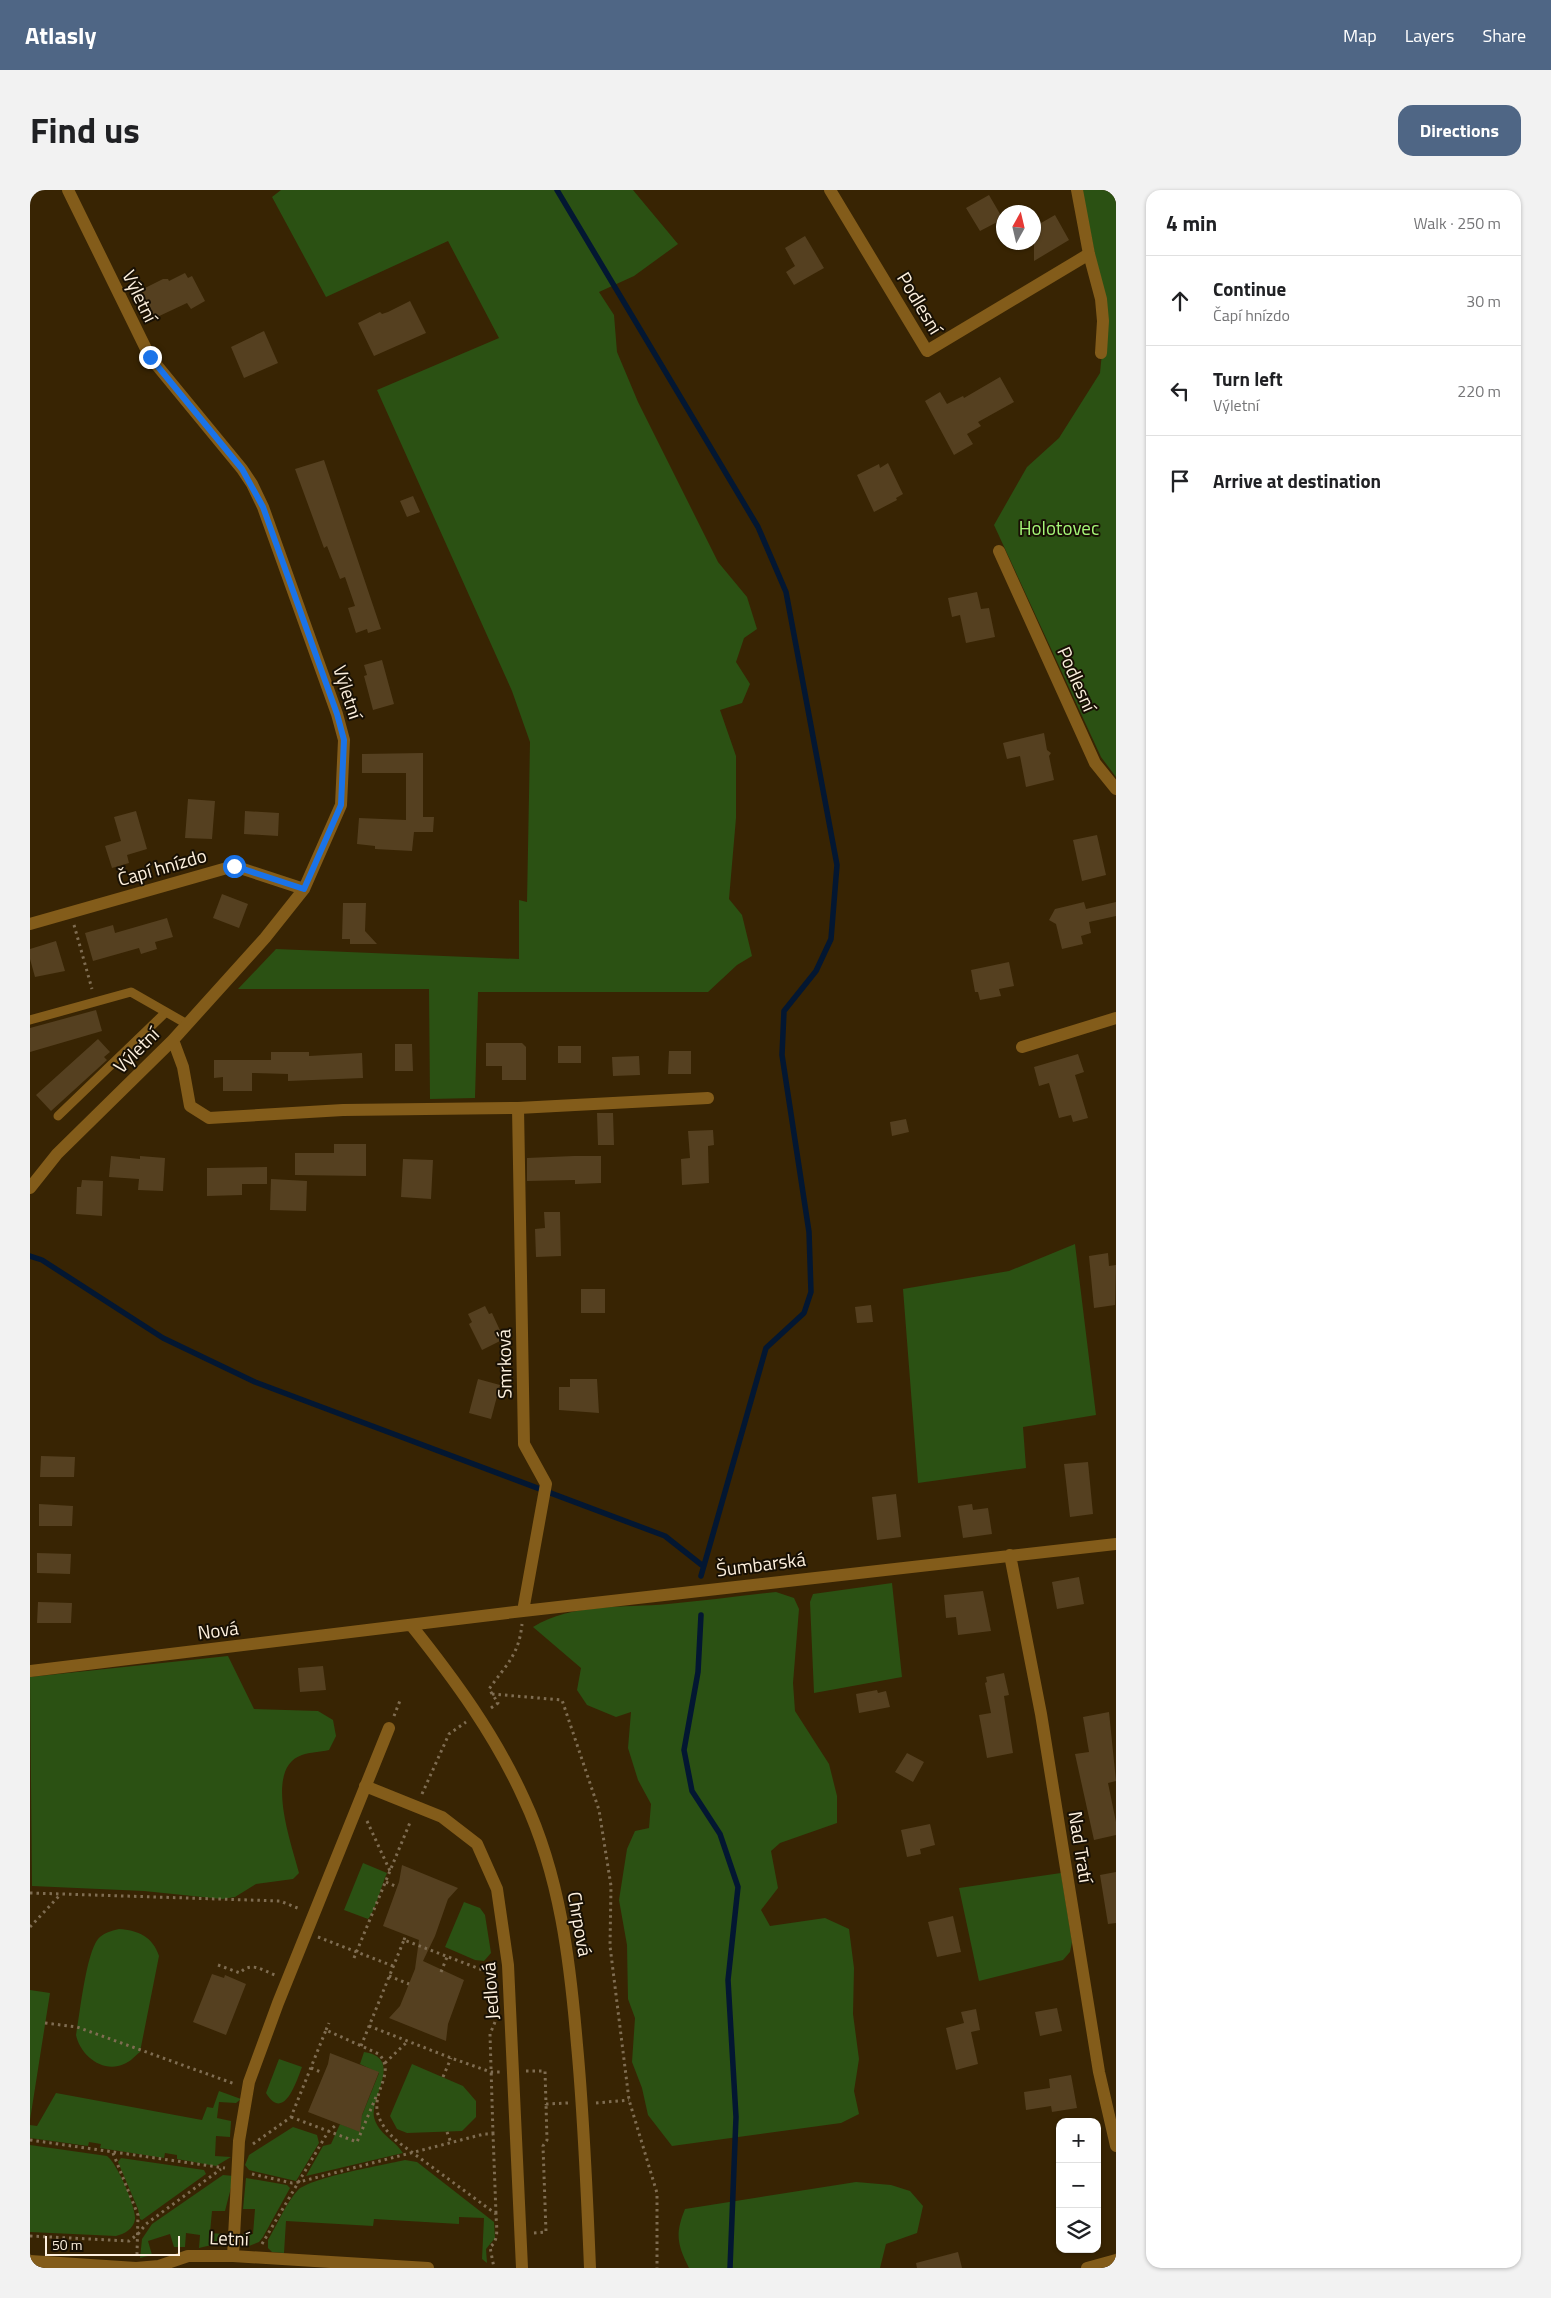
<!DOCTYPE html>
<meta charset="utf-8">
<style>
:root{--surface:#fff;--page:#f2f2f2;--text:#202124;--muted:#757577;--line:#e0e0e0;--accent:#4f6685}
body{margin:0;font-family:"Titillium Web",sans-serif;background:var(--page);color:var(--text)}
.controls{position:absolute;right:15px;bottom:15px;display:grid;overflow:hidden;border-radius:10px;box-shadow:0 1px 4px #0004}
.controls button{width:45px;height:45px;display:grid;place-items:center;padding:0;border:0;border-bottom:1px solid var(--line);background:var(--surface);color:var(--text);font:25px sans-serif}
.compass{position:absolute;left:966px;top:15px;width:45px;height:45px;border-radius:50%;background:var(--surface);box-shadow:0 1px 4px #0004;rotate:8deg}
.scale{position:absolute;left:15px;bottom:12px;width:135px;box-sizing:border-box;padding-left:5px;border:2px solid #fdf0de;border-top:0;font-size:14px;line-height:18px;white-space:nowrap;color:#fdf0de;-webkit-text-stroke:4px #181004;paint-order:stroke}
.stop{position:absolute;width:15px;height:15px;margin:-11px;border:4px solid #1a73e8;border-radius:50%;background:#fff}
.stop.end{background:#1a73e8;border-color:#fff;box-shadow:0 1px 5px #0008}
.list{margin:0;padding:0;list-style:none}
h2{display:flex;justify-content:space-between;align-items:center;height:65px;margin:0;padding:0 20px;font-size:21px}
h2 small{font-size:16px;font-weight:400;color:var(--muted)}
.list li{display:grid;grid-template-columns:32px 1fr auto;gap:15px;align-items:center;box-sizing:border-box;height:90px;padding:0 20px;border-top:1px solid var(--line)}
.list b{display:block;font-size:19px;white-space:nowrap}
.list p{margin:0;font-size:16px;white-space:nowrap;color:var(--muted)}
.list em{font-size:16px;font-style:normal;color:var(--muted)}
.icon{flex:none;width:28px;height:28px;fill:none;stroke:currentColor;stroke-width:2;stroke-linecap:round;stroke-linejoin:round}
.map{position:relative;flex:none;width:1086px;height:2078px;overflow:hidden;border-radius:15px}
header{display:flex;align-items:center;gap:30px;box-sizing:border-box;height:70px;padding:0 25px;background:var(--accent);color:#fff}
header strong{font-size:24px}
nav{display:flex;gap:28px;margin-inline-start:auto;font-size:18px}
.intro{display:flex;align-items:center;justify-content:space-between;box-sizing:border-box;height:120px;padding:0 30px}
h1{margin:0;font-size:35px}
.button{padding:12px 22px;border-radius:15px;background:var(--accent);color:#fff;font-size:18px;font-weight:700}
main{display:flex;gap:30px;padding:0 30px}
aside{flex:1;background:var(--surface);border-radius:15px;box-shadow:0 1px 4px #0004}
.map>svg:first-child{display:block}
.green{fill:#2b5113}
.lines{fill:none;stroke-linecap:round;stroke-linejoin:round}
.stream{stroke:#031732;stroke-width:5.5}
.building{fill:#554020}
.path{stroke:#7f6d52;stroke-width:3;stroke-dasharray:2.5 4;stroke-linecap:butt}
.service{stroke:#835c1a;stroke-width:9}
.minor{stroke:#835c1a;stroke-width:12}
.route{stroke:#1a73e8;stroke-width:6}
.labels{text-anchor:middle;stroke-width:4;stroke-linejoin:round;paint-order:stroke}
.street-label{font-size:19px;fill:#fdf0de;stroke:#181004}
.park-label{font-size:19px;fill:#a5f678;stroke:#181004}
</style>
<header>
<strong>Atlasly</strong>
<nav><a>Map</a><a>Layers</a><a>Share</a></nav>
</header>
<div class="intro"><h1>Find us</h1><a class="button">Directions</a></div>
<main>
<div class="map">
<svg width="1086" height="2078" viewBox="0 0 1086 2078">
<rect width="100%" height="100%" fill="#382403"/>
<path class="green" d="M251,0H603L648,54L604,86L569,102L584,125L587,162L608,212L688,372L717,407L727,439L714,448L706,472L720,494L712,513L690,520L706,566V628L699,709L712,725L722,766L707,775L678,802H448L445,908L400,909L399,799H208L246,759L489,769V710L497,712L500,552L482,501L347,200L469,148L418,51L296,107L242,7Z
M1052,0H1086V587L1071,567L964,335L997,277L1029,248L1070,183L1077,111L1066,70Z
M1045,1054L1066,1225L993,1237L996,1278L888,1293L873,1099L979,1081Z
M862,1393L872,1487L784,1503L780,1412L783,1404Z
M746,1402L764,1408L769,1419L763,1493L765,1521L799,1574L807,1606V1633L750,1653L741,1661L748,1698L731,1720L740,1736L795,1728L819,1739L824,1778L823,1824L829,1869L824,1901L829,1924L811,1933L642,1956L618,1925L612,1898L602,1872L605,1828L598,1809L597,1755L589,1710L597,1659L605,1641L619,1638L621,1614L608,1590L598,1558L601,1522L586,1527L557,1515L547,1500L551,1478L503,1437C542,1413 594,1418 638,1414C674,1411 710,1406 746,1402Z
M198,1466L224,1519L288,1521L303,1530L306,1546L299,1560C290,1562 280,1562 272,1565C233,1578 262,1655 269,1683L263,1689L226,1694L205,1707L192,1709L114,1701L2,1696L0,1487Z
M333,1673L357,1683C351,1696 346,1720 338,1729L314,1720Z
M1031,1683L1042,1752L1040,1762L1033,1770L949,1791L929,1698Z
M434,1712L450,1718L455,1725L461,1763L454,1771L445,1770L415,1757Z
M89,1739C108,1740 123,1747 129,1766L110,1862C105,1866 100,1872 94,1874C73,1884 50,1865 46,1845C50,1823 56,1764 68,1749C73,1743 81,1741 89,1739Z
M0,1800L20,1803L0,1930Z
M334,1862C374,1868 340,1906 344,1927C348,1944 365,1950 373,1963L276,1986L293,1956L301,1954L310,1934L326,1940L349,1883L330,1874Z
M249,1869L272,1877C267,1890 254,1933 236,1903Z
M382,1874L433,1896L446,1911V1927L432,1941L377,1943L367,1939L360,1926Z
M189,1901L211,1909L206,1913L189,1912L187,1928L201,1931L200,1947L186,1946L185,1966L201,1967L186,1976L147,1969V1965L135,1963L134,1968L70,1958L71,1954L59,1952L58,1956L0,1948V1935L7,1936L26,1903L172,1930L177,1917L183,1918Z
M263,1937L287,1945L289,1953L266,1991L219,1980L215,1975L219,1965Z
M0,1955L77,1966C87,1973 106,2017 105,2029C104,2039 94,2044 86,2046L0,2042Z
M91,1968L174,1980L176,1984L112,2030L110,2029L108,2019L88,1972Z
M375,1970L387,1972L464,2032L465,2048L456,2059L457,2073L452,2069L454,2028L429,2027V2034L344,2029L343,2036L256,2031L254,2063L242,2062L238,2058V2050C247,2035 256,2013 268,2000C282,1987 354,1975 375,1970Z
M193,1985L204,1986L195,2021H182L180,2043L194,2044L190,2053L169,2058L170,2045L156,2043L155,2057H144L140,2044L118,2051L122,2065L110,2068L112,2049L122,2034Z
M216,1988L257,1995L260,1998L233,2047L229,2052L219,2056L212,2044H223L225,2019H213Z
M826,1992L861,1995L880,2001L893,2016L887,2043L856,2054L850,2078H659C647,2054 645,2044 655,2019Z"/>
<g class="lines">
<path class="stream" d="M527,0L728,337L756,402L807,675L801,749L786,781L754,821L752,865L779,1042L781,1102L774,1123L736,1158L671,1386
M0,1066L12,1070L133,1148L225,1192L635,1346L673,1376
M671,1425L668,1482L654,1560L662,1601L690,1644L708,1697L698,1790L706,1927L700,2078"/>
</g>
<path class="building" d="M959,5L973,29L950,41L936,18Z
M1025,25L1039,50L1004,71V37Z
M775,46L794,78L764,95L756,82L765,76L755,58Z
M155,83L158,88L162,86L175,111L161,119L157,113L125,128L111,100L133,89H138L139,91Z
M380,111L396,143L344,166L328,133L350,122L352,124L358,122Z
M234,141L248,173L214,188L201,157Z
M970,187L984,212L948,232L951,236L937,244L943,254L924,265L895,211L910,202L917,214L933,206L934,208Z
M294,270L351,439L338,443L337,439L326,443L318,418L325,416L315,387L310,389L297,356L294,358L265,279Z
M858,273L873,304L866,308L867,310L844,322L827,285L849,274L850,278Z
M383,306L390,322L377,327L370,311Z
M947,402L951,419L959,418L965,447L936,453L930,425L922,427L918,408Z
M352,470L364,514L343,520L334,486L337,485L334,475Z
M1014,543L1017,560L1021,563L1019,566L1024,590L996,597L990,566L977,569L973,553Z
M393,563V627H404L403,642H384L382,661L345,659V656L327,654L329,628L376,630V583H332V564Z
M158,609L185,611L182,649L155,648Z
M106,621L117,659L97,665L99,673L82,678L75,656L91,651L84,627Z
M215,621L249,623L248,646L214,644Z
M1067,645L1076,685L1052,691L1043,650Z
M192,704L218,714L209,738L183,728Z
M1054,712L1056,719L1086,712V726L1059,732L1061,743L1051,746L1053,754L1032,759L1026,734L1019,730L1025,719Z
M313,713H336L335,741L347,754H320V749H312Z
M137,728L143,747L125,752L127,759L111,764L109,758L63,771L55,743L83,735L85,743Z
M26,751L35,781L5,787L0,769V759Z
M979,772L984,796L969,799L971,806L950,810L948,802H945L941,780Z
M66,820L72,841L0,862V838Z
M68,849L80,862L74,867L77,870L21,921L6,905Z
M456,853H492L496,857V890H472V876H456Z
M365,854H382L383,881H365Z
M528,856H551V873H528Z
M639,861H661V884H638Z
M241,862H279V866L332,863L333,888L258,891V884L222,883V901H193V887L184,888V870H241Z
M1048,864L1054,882L1045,885L1058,928L1043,932L1041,925L1029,928L1019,893L1009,896L1004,877Z
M609,866L610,885L583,886L582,867Z
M567,923H583L584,955H568Z
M876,929L879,942L862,946L860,932Z
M683,940L684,955L678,956L679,993L652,995L651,969L660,968L658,941Z
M304,954H336V986L265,985V963H304Z
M81,966L110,969V966L135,968L133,1001L108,1000L109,989L79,987Z
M544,966H571V993L545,994V990L497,991V968Z
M373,969L403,970L401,1009L371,1007Z
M237,977V994H212V1005L177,1006V978Z
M241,989L277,991L276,1021L240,1020Z
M52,990L73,991L72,1026L46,1024L47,997H51Z
M514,1022H530L531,1066L506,1067L505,1039L515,1038Z
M1078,1063L1079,1076L1086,1075L1085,1115L1064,1118L1059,1066Z
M551,1099H575V1123H551Z
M841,1115L843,1132L827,1133L825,1117Z
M455,1116L459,1124L462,1123L474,1149L452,1160L439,1134L442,1132L438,1124Z
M448,1189L470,1195L461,1229L439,1223Z
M540,1189H567L569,1223L529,1220V1197H540Z
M11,1266L45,1267L44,1287H10Z
M1058,1272L1063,1324L1040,1327L1034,1274Z
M866,1304L871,1347L847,1350L842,1307Z
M9,1314L43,1316L42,1336H9Z
M942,1314L943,1320L958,1318L962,1344L933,1348L928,1316Z
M7,1363L41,1364L40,1384L7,1383Z
M1049,1387L1054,1414L1027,1419L1022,1392Z
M953,1401L961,1441L928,1445L926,1427L916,1428L914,1405Z
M8,1412L42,1413L41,1433H7Z
M293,1476L296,1500L270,1502L268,1478Z
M974,1483L979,1505L974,1506L983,1563L957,1568L949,1525L961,1523L955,1493L957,1492L956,1487Z
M847,1500L848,1503L856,1501L860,1517L829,1523L826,1504Z
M1079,1522L1086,1591L1078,1593L1086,1632V1645L1064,1650L1045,1564L1059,1562L1053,1527Z
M877,1563L894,1572L883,1592L865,1582Z
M900,1634L905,1655L890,1659L891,1664L877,1667L871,1640Z
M372,1675L428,1698L418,1709L405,1746L393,1771L434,1790L418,1834L416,1851L359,1828L370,1816L385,1779L389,1750L353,1736L369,1692Z
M1086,1682V1733L1078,1734L1070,1685Z
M923,1726L931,1762L907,1767L898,1732Z
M182,1784L194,1788L195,1785L216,1794L196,1845L163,1832Z
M1027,1818L1032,1841L1010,1846L1005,1822Z
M946,1819L950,1840L941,1842L948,1874L926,1880L916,1838L934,1833L931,1822Z
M300,1863L349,1882L332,1925L330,1942L278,1922L298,1874Z
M1041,1885L1047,1918L1022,1922L1021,1916L996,1920L994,1902L1020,1898L1019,1889Z
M928,2062L932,2078H887L886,2073Z"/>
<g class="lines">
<path class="path" d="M44,735L62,799
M462,1504L532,1510L569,1620L581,1696L580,1756L599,1910L627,2003V2078
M461,1518L468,1513L459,1499C476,1475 489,1465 492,1434
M364,1526L371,1508
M392,1604L419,1544L436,1532
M337,1631L360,1681
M356,1692L367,1697
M0,1703L250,1711L270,1719
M0,1737L30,1705
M288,1747L363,1776
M374,1750L376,1744
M324,1768L381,1630
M188,1775L210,1783C221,1771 232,1780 245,1785
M411,1782L417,1767
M359,1786L379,1794
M15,1833L47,1837L205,1894
M339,1836L421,1868L461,1882H470
M296,1840L299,1833
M331,1856L374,1750L463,1784
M355,1873L378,1851
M281,1878L293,1883
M496,1881H515L516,1914L538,1913
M413,1887L421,1868
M566,1913L599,1910
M261,1927L327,1952L346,1907
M417,1942L421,1953
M463,1944L460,1844L465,1832
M0,1950L195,1978
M223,1954L261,1927L296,1840L349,1864C372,1891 320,1910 368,1952L466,2024C466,2035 470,2050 460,2057L464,2078
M83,1963L108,2025L107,2064
M222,1984L262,1993L269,1992L454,1944H463L466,2024
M504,2043L516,2042L513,1956L517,1950L516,1914
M0,2046L99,2051L108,2044L116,2034L191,1979
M232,2054L298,1942L306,1935"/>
<path class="service" d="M0,830L101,802L157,834
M28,926L136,822"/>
<path class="minor" d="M800,0L897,161L1059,64
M1047,0L1059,64L1071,109L1073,131L1071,163
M969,361L1065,573L1086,599
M0,734L204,676L274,699
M143,850L153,877L160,916L179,928L313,920L488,918L678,908
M992,857L1086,828
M488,918L494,1254L516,1294L493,1421
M0,998L27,964L143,850L235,748L274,699L311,615L314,550L307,524L233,317L222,294L212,279L120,167L38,0
M980,1365L1011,1524L1069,1882L1086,1956
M381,1435C425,1490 465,1545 494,1609C530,1686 540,1771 547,1855C554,1929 557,2004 560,2078
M0,1481L493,1421L1086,1354
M335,1596L412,1627L447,1654L467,1699L478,1775L492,2078
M203,2066L209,1951L219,1892L248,1813L359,1538
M0,2071L106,2078L129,2076L158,2066H203L398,2078
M1057,2078L1086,2070"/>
</g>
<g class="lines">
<path class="route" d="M120,167L212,279L233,317L307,524L314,550L311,615L274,699L204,676"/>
</g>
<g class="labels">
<g class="street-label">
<text transform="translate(110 106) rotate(64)" y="7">Výletní</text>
<text transform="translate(890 113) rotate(59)" y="7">Podlesní</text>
<text transform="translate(1047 489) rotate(66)" y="7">Podlesní</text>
<text transform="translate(318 502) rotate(72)" y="7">Výletní</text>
<text transform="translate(132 677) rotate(-16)" y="7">Čapí hnízdo</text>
<text transform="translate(106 860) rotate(-45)" y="7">Výletní</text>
<text transform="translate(474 1174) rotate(-91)" y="7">Smrková</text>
<text transform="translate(731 1374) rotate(-7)" y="7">Šumbarská</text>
<text transform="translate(188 1440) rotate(-7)" y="7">Nová</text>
<text transform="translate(1051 1657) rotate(81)" y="7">Nad Tratí</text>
<text transform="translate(550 1734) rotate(80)" y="7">Chrpová</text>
<text transform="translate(460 1801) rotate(-94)" y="7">Jedlová</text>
<text transform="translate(199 2048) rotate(2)" y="7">Letní</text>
</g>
<g class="park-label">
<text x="1029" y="345">Holotovec</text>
</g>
</g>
</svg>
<div class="controls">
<button>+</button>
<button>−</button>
<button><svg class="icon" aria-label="layers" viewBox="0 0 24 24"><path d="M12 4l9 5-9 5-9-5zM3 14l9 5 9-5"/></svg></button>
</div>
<svg class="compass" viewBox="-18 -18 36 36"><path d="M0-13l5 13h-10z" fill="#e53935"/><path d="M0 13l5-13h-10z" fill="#757577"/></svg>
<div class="scale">50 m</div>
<div class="stop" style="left:204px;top:676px"></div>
<div class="stop end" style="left:120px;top:167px"></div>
</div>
<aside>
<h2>4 min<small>Walk · 250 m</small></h2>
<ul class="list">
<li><svg class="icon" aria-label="ahead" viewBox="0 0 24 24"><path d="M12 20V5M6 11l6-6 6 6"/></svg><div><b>Continue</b><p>Čapí hnízdo</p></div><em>30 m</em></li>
<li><svg class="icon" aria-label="left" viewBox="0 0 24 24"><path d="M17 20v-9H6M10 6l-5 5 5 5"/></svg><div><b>Turn left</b><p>Výletní</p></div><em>220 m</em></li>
<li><svg class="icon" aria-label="arrive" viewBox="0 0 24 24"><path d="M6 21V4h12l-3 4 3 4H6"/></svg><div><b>Arrive at destination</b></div></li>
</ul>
</aside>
</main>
